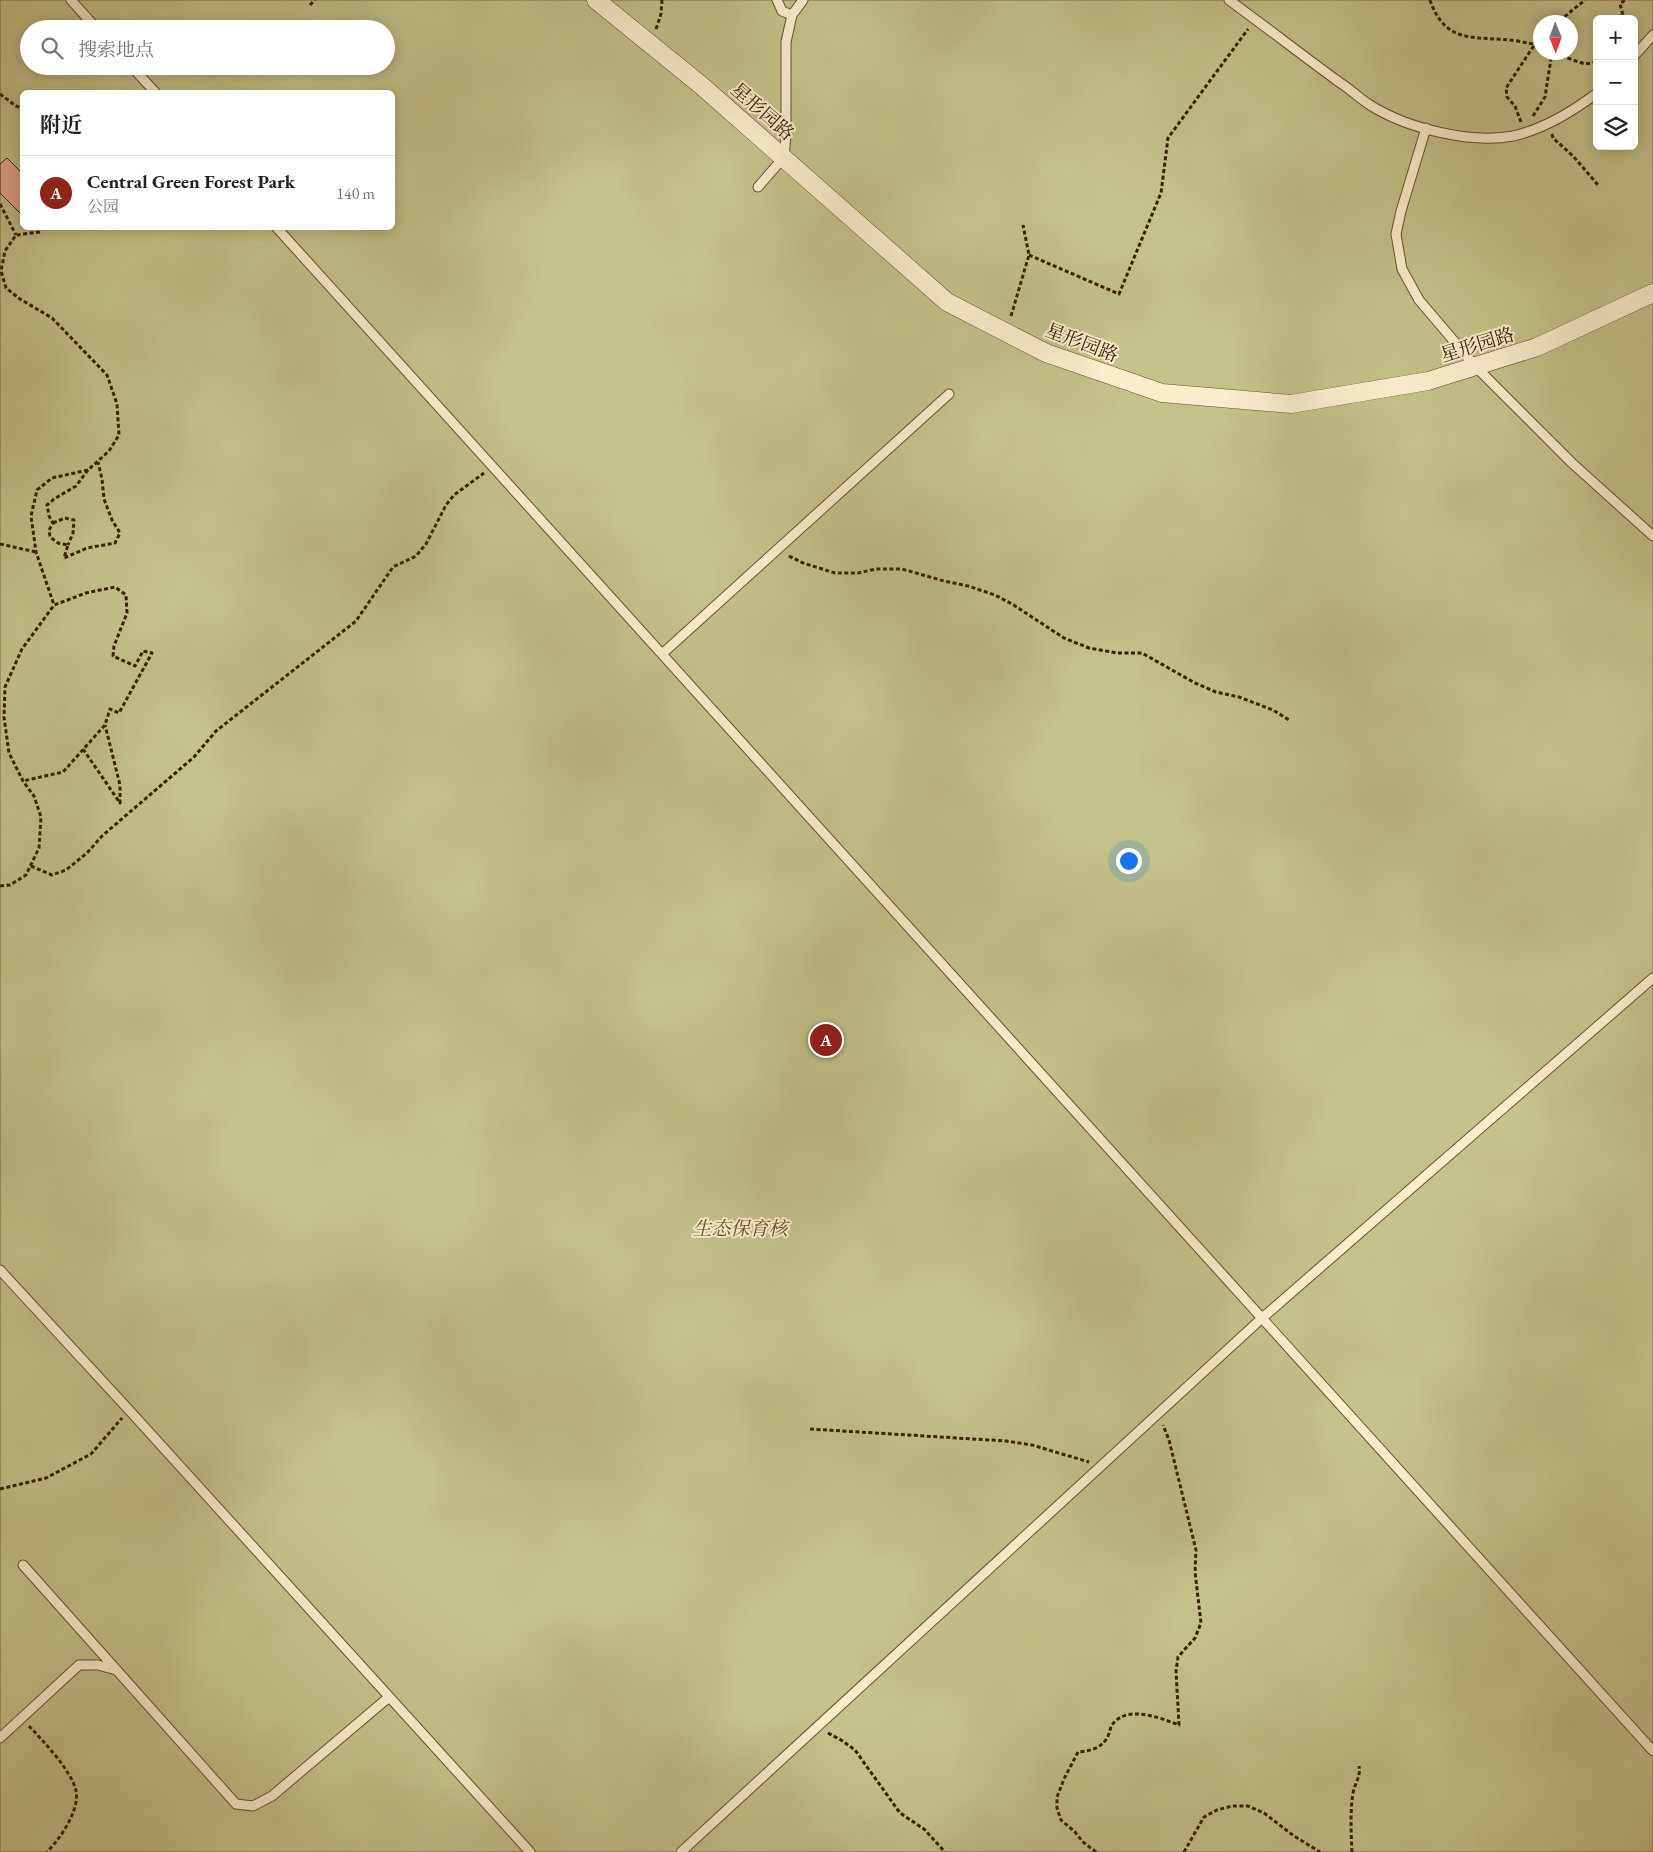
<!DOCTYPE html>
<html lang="zh">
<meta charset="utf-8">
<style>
:root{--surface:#fff;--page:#f6f6f6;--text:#202124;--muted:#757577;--line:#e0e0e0;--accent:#8f2418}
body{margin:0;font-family:"EB Garamond","Noto Serif SC",serif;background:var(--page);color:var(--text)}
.controls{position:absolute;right:15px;top:15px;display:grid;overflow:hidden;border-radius:8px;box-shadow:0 2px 12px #0003}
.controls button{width:45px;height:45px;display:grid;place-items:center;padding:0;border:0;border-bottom:1px solid var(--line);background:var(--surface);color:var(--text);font:25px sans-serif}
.compass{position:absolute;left:1533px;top:15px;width:45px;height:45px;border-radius:50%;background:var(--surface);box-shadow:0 2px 12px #0003;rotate:179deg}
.you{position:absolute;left:1128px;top:860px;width:18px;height:18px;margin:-12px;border:4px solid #fff;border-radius:50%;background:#1a73e8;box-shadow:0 0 0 8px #1a73e833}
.badge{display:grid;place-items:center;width:32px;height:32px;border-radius:50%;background:var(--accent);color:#fff;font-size:16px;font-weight:700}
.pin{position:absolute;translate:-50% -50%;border:2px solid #fff;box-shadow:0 1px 5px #0006}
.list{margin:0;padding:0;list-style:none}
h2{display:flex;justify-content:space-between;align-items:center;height:65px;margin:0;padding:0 20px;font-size:21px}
h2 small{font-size:16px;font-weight:400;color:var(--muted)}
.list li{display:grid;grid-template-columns:32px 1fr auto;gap:15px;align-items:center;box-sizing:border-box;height:75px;padding:0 20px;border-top:1px solid var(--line)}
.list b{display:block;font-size:19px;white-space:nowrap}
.list p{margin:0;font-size:16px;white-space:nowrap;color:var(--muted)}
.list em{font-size:16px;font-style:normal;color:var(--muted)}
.icon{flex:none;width:28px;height:28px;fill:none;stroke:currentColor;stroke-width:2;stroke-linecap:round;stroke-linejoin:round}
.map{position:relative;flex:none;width:1653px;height:1852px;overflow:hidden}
.search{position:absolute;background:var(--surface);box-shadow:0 2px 12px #0003;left:20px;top:20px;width:375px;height:55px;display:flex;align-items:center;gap:12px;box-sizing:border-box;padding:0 18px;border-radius:28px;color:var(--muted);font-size:19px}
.panel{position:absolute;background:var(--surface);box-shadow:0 2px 12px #0003;left:20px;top:90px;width:375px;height:140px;border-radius:8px}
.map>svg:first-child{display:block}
.green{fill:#c3c288;stroke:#7e7044;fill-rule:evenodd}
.building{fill:#eaab93;stroke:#381e01}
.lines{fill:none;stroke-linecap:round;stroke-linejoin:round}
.lane-casing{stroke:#684f2d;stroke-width:11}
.street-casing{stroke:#684f2d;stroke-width:19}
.path{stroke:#381e01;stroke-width:3;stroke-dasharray:4 2.5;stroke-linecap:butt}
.lane{stroke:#faedcd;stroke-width:9}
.street{stroke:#faedcd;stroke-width:18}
.labels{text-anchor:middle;stroke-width:4;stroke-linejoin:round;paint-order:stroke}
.street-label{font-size:19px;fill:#381e01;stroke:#faedcd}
.park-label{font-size:19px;font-style:italic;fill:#624f2a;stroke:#faedcd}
</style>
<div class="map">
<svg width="1653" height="1852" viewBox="0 0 1653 1852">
<rect width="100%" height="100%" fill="#f8e3b2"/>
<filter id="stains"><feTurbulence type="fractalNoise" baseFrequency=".004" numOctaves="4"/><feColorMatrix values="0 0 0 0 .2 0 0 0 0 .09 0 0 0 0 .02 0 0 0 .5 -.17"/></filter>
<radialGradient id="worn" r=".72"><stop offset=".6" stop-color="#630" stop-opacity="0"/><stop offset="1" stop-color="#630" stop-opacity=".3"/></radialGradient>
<path class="green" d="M0,0H1653V1852H0ZM1597,19H1634V146H1597ZM1540,22H1570V52H1540ZM29,29H386V66H29ZM22,92H392V228H22Z"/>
<path class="building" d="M7,158L22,173V215L0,193V164Z"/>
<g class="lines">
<defs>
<path id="lane" d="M71,0L97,29
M777,0L782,11L792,15
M1229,0C1266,27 1302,55 1339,82C1350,89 1359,98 1370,105C1406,128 1470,144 1513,136C1544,129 1572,112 1597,93
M1634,56L1653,35
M131,66L155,92
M1426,128L1401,211L1396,234L1402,269L1419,300L1476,367L1572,463L1653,536
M758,187L784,157L786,136V42L792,15L803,0
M277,228L1653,1751
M662,654L949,394
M0,1270L129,1410L530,1852
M23,1565L236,1804L253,1806L272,1796L389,1697
M0,1738L79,1665H98L116,1670
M681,1852L1261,1319L1653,978"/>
<path id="street" d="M596,0L702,86L947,302L1046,353L1162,393L1291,404L1428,381L1537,347L1653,293"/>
</defs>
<use href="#lane" class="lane-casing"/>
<use href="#street" class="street-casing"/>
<path class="path" d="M1430,0C1446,47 1478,35 1518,41C1526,43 1533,43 1540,47
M310,5L315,0
M1611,19L1623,15L1620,4L1625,0
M1561,22L1564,17L1585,0
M656,29L661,14L662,0
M1549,52L1585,64L1597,62
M0,94L16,106L22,108
M1533,116L1545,97L1552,52
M1521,122L1515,106L1507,97L1506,88L1535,44
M1552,134L1553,138L1573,156L1598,185
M0,204L16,235
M40,232L16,235L5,251L1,271L6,288L20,299L52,318L82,349L107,375L117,404L119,435L109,451L88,470L52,478L37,490L31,516L36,552L54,605
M1029,255L1119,294L1161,193L1168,138L1248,29
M1011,316L1029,255L1023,225
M88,470L76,486L54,499L47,505L49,516L53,523L49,530L50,537L58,543L68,545L64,558L87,548L115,543L120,533L112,520L104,499L102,479L98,462
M53,523L65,518L74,520L73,533L68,545
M0,544L36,552
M789,556L803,563L835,573H858L876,569H902L944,581L968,586L995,595L1012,604L1064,638L1089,648L1117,653H1142L1195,683L1216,692L1239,697L1273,710L1289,720
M83,749L120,803V785L105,725
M31,866L52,875L66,870L87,853L102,836L194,757L216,731L356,621L393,567L416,556L426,544L446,505L454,495L484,473
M0,886L10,885L26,875L39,848L41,817L34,796L23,781L9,753L4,717L5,687L22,649L54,605L86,593L115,587L126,595L127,613L114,646L113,656L135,666L143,651L152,653L119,713L110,709L105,725L63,772L23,781
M810,1429L1006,1441L1032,1445L1089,1462
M0,1489L46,1478L91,1454L122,1418
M29,1726C43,1741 72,1771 76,1791C80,1810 60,1839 47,1852
M828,1733L841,1740L855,1750L900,1813L924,1829L945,1852
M1096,1852L1083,1842L1075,1832L1061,1820L1057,1808V1797L1064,1779L1078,1752C1090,1751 1103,1748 1108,1736C1110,1732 1110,1728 1112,1725C1127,1704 1160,1718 1179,1725L1176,1671L1178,1657L1195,1638L1201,1623L1195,1572L1196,1550L1169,1440L1163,1425
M1184,1852L1204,1817L1217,1810L1232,1806H1248L1264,1813L1294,1836L1320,1852
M1352,1852C1351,1832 1350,1812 1353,1793C1355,1783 1361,1776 1359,1766"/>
<use href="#lane" class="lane"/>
<use href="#street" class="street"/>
</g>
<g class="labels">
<g class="street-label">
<text transform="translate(763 111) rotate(41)" y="7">星形园路</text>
<text transform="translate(1082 342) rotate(21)" y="7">星形园路</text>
<text transform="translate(1477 344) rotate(-17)" y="7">星形园路</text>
</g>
<g class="park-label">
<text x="740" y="1235">生态保育核</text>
</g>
</g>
<rect width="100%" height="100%" filter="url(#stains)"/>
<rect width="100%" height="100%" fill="url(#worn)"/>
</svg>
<div class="controls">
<button>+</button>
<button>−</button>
<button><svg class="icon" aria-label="layers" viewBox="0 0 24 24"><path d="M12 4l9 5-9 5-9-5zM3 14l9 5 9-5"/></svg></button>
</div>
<svg class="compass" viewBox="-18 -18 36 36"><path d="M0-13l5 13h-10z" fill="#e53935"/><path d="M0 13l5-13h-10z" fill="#757577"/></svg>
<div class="you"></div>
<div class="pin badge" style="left:826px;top:1040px">A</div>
<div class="search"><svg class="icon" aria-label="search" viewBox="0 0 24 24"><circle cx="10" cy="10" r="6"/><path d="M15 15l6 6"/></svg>搜索地点</div>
<section class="panel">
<h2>附近<small></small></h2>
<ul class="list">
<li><span class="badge">A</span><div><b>Central Green Forest Park</b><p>公园</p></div><em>140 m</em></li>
</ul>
</section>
</div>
